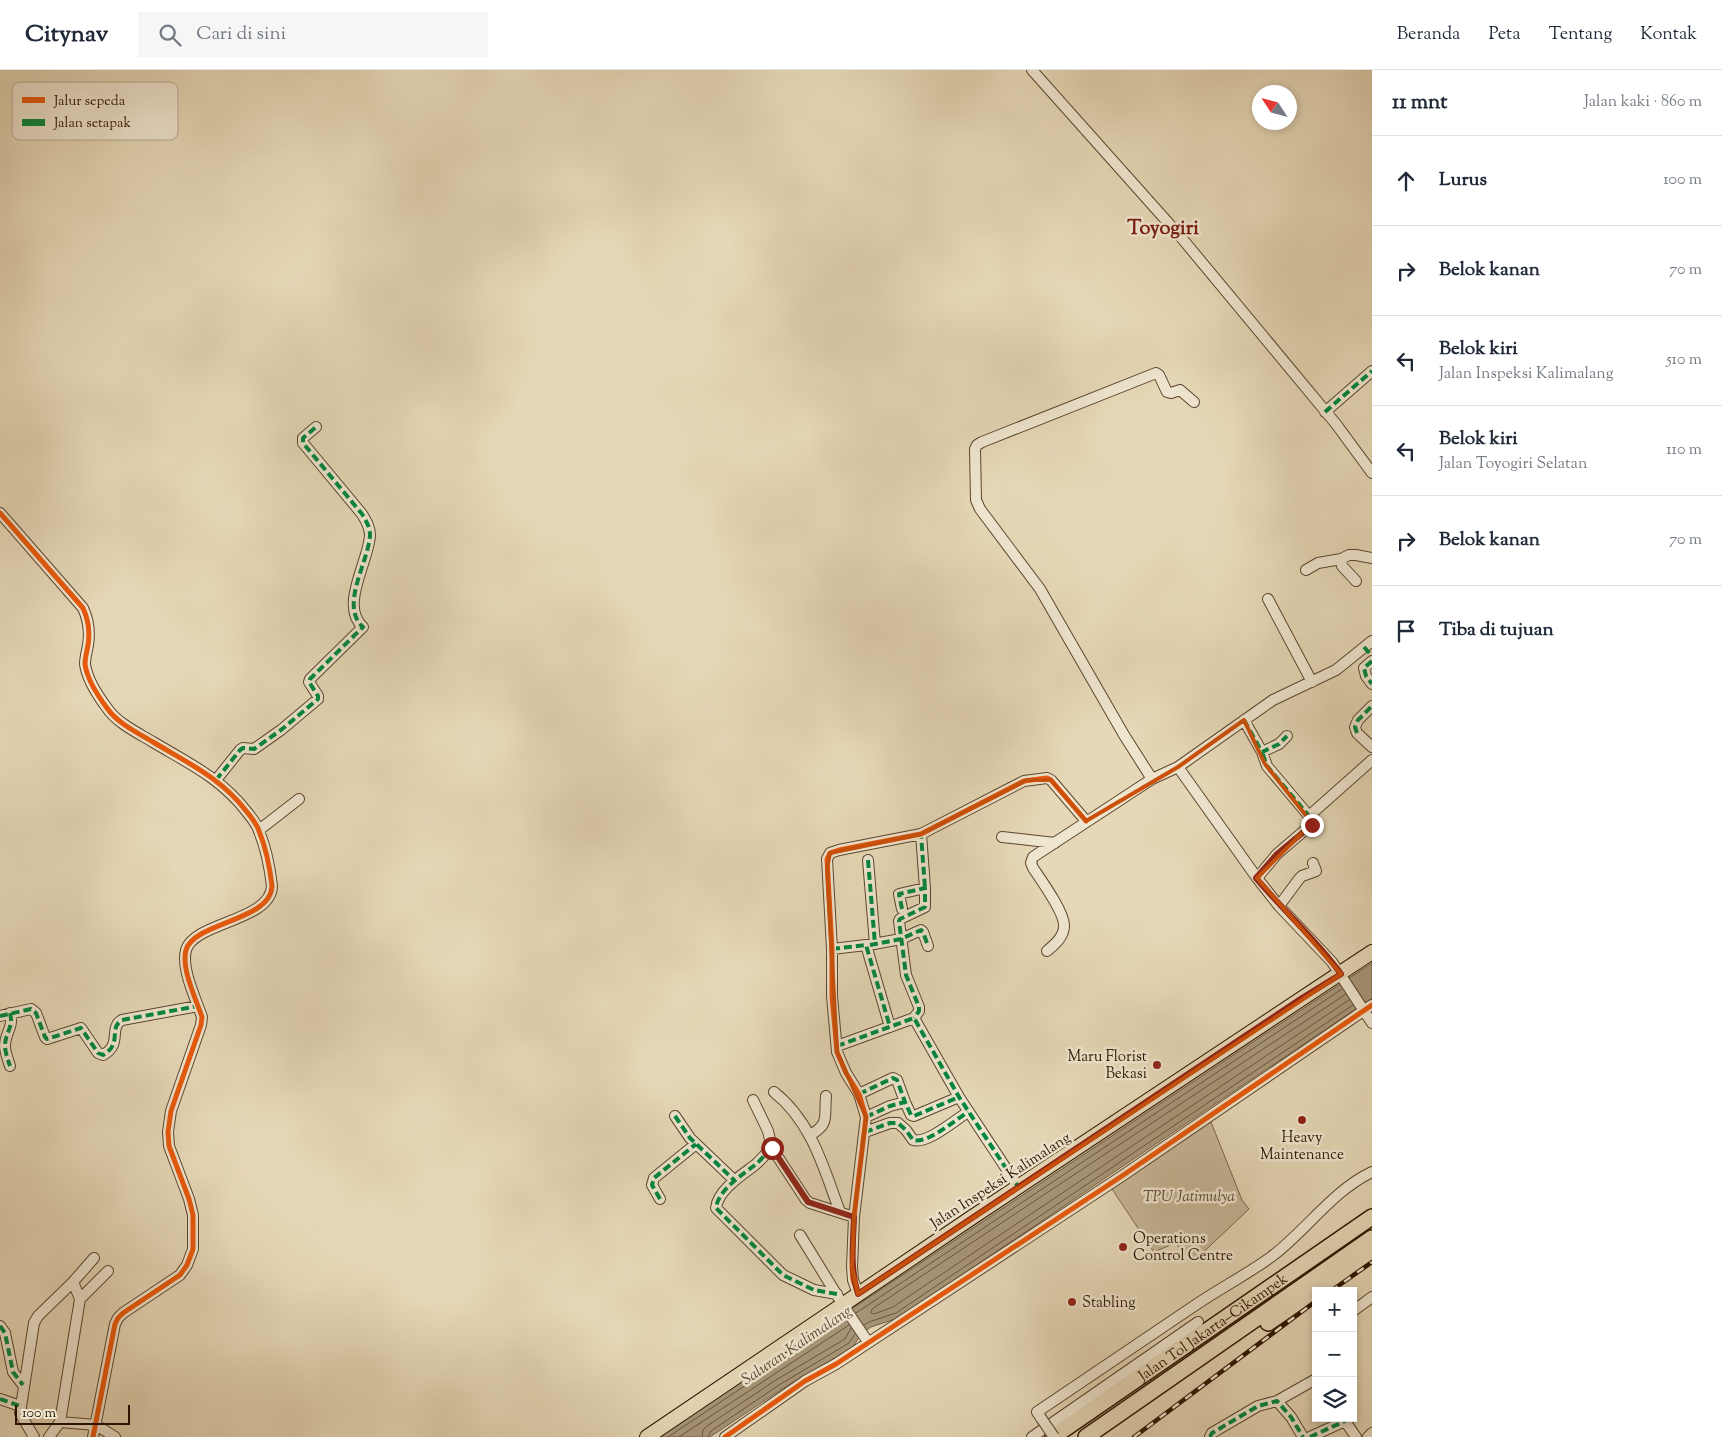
<!DOCTYPE html>
<html lang="id">
<meta charset="utf-8">
<style>
:root{--surface:#fff;--page:#f6f6f7;--text:#1f2937;--muted:#747a83;--line:#e0e1e3}
body{margin:0;font-family:"Sorts Mill Goudy",serif;background:var(--page);color:var(--text)}
.controls{position:absolute;right:15px;bottom:15px;display:grid;overflow:hidden;border-radius:0px;box-shadow:0 2px 8px #0003}
.controls button{width:45px;height:45px;display:grid;place-items:center;padding:0;border:0;border-bottom:1px solid var(--line);background:var(--surface);color:var(--text);font:25px sans-serif}
.compass{position:absolute;left:1252px;top:15px;width:45px;height:45px;border-radius:50%;background:var(--surface);box-shadow:0 2px 8px #0003;rotate:306deg}
.scale{position:absolute;left:15px;bottom:12px;width:115px;box-sizing:border-box;padding-left:5px;border:2px solid #2d1601;border-top:0;font-size:14px;line-height:18px;white-space:nowrap;color:#2d1601;-webkit-text-stroke:4px #efe6d0;paint-order:stroke}
.stop{position:absolute;width:15px;height:15px;margin:-11px;border:4px solid #8f2418;border-radius:50%;background:#fff}
.stop.end{background:#8f2418;border-color:#fff;box-shadow:0 1px 5px #0008}
.list{margin:0;padding:0;list-style:none}
h2{display:flex;justify-content:space-between;align-items:center;height:65px;margin:0;padding:0 20px;font-size:21px}
h2 small{font-size:16px;font-weight:400;color:var(--muted)}
.list li{display:grid;grid-template-columns:32px 1fr auto;gap:15px;align-items:center;box-sizing:border-box;height:90px;padding:0 20px;border-top:1px solid var(--line)}
.list b{display:block;font-size:19px;white-space:nowrap}
.list p{margin:0;font-size:16px;white-space:nowrap;color:var(--muted)}
.list em{font-size:16px;font-style:normal;color:var(--muted)}
.icon{flex:none;width:28px;height:28px;fill:none;stroke:currentColor;stroke-width:2;stroke-linecap:round;stroke-linejoin:round}
.map{position:relative;flex:none;width:1372px;height:1367px;overflow:hidden}
header{display:flex;align-items:center;gap:30px;box-sizing:border-box;height:70px;padding:0 25px;background:var(--surface);border-bottom:1px solid var(--line)}
header strong{font-size:24px}
nav{display:flex;gap:28px;margin-inline-start:auto;font-size:18px}
.search{width:350px;height:45px;background:var(--page);display:flex;align-items:center;gap:12px;box-sizing:border-box;padding:0 18px;border-radius:0px;color:var(--muted);font-size:19px}
main{display:flex}
aside{flex:1;background:var(--surface)}
.map>svg:first-child{display:block}
.green{fill:#c7b798;stroke:#7a664c}
.water{fill:#a79679;stroke:#766349}
.lines{fill:none;stroke-linecap:round;stroke-linejoin:round}
.shore{stroke:#6a563d;stroke-width:1}
.minor-casing{stroke:#5b462e;stroke-width:12}
.major-casing{stroke:#2d1601;stroke-width:16}
.highway-casing{stroke:#2d1601;stroke-width:18}
.minor{stroke:#efe6d0;stroke-width:10}
.major{stroke:#e6d8b7;stroke-width:14}
.highway{stroke:#e6d8b7;stroke-width:15}
.rail-casing{stroke:#2d1601;stroke-width:4.5}
.rail{stroke:#efe6d0;stroke-width:2.5;stroke-dasharray:8;stroke-linecap:butt}
.minor-bridge-casing{stroke:#5b462e;stroke-width:12;stroke-linecap:butt}
.minor-bridge{stroke:#efe6d0;stroke-width:10}
.quiet{stroke:#00873e;stroke-width:4;stroke-dasharray:8 4;stroke-linecap:butt}
.cycleway-casing{stroke:#efe6d0;stroke-width:8}
.cycleway{stroke:#e8590c;stroke-width:5}
.route{stroke:#8f2418;stroke-width:6}
.marked{fill:none;stroke:#cc4f0a;stroke-width:4;stroke-linejoin:round}
.poi-dot{fill:#8f2418;stroke:#efe6d0;stroke-width:2}
.labels{text-anchor:middle;stroke-width:5;stroke-linejoin:round;paint-order:stroke}
.poi-label{font-size:15px;fill:#2d1601;stroke:#efe6d0;text-anchor:start}
.street-label{font-size:15px;fill:#2d1601;stroke:#efe6d0}
.park-label{font-size:15px;font-style:italic;fill:#5b462e;stroke:#efe6d0}
.water-label{font-size:16px;font-style:italic;fill:#5e4931;stroke:#efe6d0}
.district-label{font-size:20px;font-weight:bold;fill:#7a1f14;stroke:#efe6d0}
.key{fill:#efe6d0;stroke:#b5a892;stroke-width:1}
.key-label{font-size:14px;fill:#2d1601}
</style>
<header>
<strong>Citynav</strong>
<div class="search"><svg class="icon" aria-label="search" viewBox="0 0 24 24"><circle cx="10" cy="10" r="6"/><path d="M15 15l6 6"/></svg>Cari di sini</div>
<nav><a>Beranda</a><a>Peta</a><a>Tentang</a><a>Kontak</a></nav>
</header>
<main>
<div class="map">
<svg width="1372" height="1367" viewBox="0 0 1372 1367">
<rect width="100%" height="100%" fill="#e6d8b7"/>
<filter id="stains"><feTurbulence type="fractalNoise" baseFrequency=".004" numOctaves="4"/><feColorMatrix values="0 0 0 0 .2 0 0 0 0 .09 0 0 0 0 .02 0 0 0 .5 -.17"/></filter>
<radialGradient id="worn" r=".72"><stop offset=".6" stop-color="#630" stop-opacity="0"/><stop offset="1" stop-color="#630" stop-opacity=".3"/></radialGradient>
<path class="green" d="M1372,883V893L659,1367L699,1332L1345,906Z
M1211,1052L1242,1130L1249,1139L1193,1192L1175,1173L1154,1182L1112,1119Z"/>
<path class="water" d="M1372,893V928L898,1248L871,1257L861,1264L853,1277L782,1319L710,1367H659Z"/>
<g class="lines">
<path class="shore" d="M1346,924L872,1239L871,1243L874,1244L893,1237L1349,930
M856,1243L1342,919
M864,1255L869,1252L896,1243L1353,935
M668,1367L845,1249
M679,1367L849,1255
M702,1367L703,1360L707,1356L776,1310L845,1269L851,1258
M708,1367L711,1361L779,1315L849,1273L855,1264"/>
<defs>
<path id="minor" d="M1032,0L1180,166L1336,354L1372,403
M1325,342L1372,301
M0,443L83,538C88,549 90,563 88,575C87,581 85,588 85,594C87,610 98,626 107,638C117,653 138,663 153,672C188,693 221,708 247,742C251,747 257,754 259,761C266,778 270,799 272,816C271,851 194,852 186,880C181,899 196,929 202,947L201,955L171,1041L168,1062L169,1076L189,1129L193,1145V1179L187,1195L180,1205L123,1243L118,1248L115,1254L93,1367
M1341,489L1342,496L1356,511
M1306,500L1318,493L1341,489L1349,485H1356L1372,488
M1268,529L1312,612
M1372,591L1364,598L1366,606L1372,614
M1372,636L1358,650L1355,657L1357,663L1372,677
M1244,650L1262,682L1279,674L1287,666
M1178,697L1257,808L1279,836L1332,892L1372,953
M1152,709L1124,665L1040,519L980,439L976,430L975,379L977,375L982,372L1156,303L1159,305L1167,322L1171,323L1180,320L1194,332
M216,710L240,680L243,678L254,679L281,660L318,629V626L309,612L310,609L363,557C339,536 369,491 370,465C370,457 366,451 362,444L303,373V368L316,357
M1309,746L1372,690
M259,760L299,729
M921,764L925,818
M1002,767L1055,773
M868,790L875,874
M1257,808L1277,784L1312,754L1309,746L1267,696L1262,682
M1279,836L1299,809L1302,806L1316,801L1313,793
M902,839L899,824L925,818V837L900,849L899,851L906,905L919,937V941L914,948
M868,875L901,869L921,860L923,862L928,876
M832,879L866,875L890,957
M1047,881C1054,875 1064,867 1064,856C1065,843 1041,810 1033,798L1031,793L1033,787L1152,709L1178,697L1273,630L1336,600L1372,571
M10,943C14,958 5,962 5,976C5,982 8,990 10,996
M0,946L31,939L36,943L45,967L47,969L81,958L98,983L103,985C123,974 108,958 122,950L198,936
M837,976L914,948L959,1027L1019,1118
M774,1022C812,1052 824,1099 840,1142
M859,1024L893,1008L897,1010L905,1032
M753,1030L768,1061L772,1078L806,1130L810,1133L854,1147
M675,1046L690,1068L734,1110
M866,1047L890,1036L905,1032L911,1045L914,1046L959,1027
M865,1062L890,1053H898L906,1060L913,1070C928,1074 955,1050 968,1042
M810,1065C830,1054 824,1047 826,1026
M772,1078C766,1083 761,1090 755,1095C742,1105 718,1120 716,1138L783,1205L814,1220L837,1224
M660,1129L652,1115L654,1108L696,1074
M800,1165L843,1235L868,1272
M73,1212L80,1229L60,1352L96,1355L115,1367
M858,1224L853,1210L852,1197L854,1147L866,1047L859,1024L846,1003L837,982L832,926V879L827,789L830,783L839,780L921,764L1024,711L1047,708L1051,710L1086,751
M80,1229L108,1201
M1353,1241L1372,1227
M0,1256L5,1263L13,1302L23,1315
M0,1329L20,1336
M1277,1331L1316,1309
M1041,1348L1037,1342C1089,1307 1142,1271 1194,1236C1219,1219 1246,1205 1271,1187C1306,1161 1332,1121 1372,1102
M1345,1348V1351L1356,1367
M34,1367L20,1343L34,1253L38,1246L73,1212L94,1188
M49,1367L60,1352
M725,1367L805,1311L836,1294L1122,1106L1372,935
M1032,1367L1198,1252
M1210,1367L1212,1363L1258,1336L1277,1331L1291,1347L1303,1367
M1310,1367L1345,1351
M1368,1367L1372,1363"/>
<path id="major" d="M647,1367L974,1146L1372,882"/>
<g id="highway">
<path d="M1268,1253L1372,1182"/>
<path id="s1" d="M1053,1367L1372,1147"/>
<path d="M1086,1367L1372,1168"/>
</g>
</defs>
<use href="#minor" class="minor-casing"/>
<use href="#major" class="major-casing"/>
<use href="#highway" class="highway-casing"/>
<use href="#minor" class="minor"/>
<use href="#major" class="major"/>
<use href="#highway" class="highway"/>
<defs>
<path id="rail" d="M1331,1221L1372,1192
M1134,1367L1316,1231"/>
</defs>
<use href="#rail" class="rail-casing"/>
<use href="#rail" class="rail"/>
<defs>
<path id="minor-bridge" d="M1041,1348L1054,1367"/>
</defs>
<use href="#minor-bridge" class="minor-bridge-casing"/>
<use href="#minor-bridge" class="minor-bridge"/>
<path class="quiet" d="M1325,342L1372,301
M1364,577L1372,586
M1372,591L1364,598L1366,606L1372,614
M1244,650L1262,682L1279,674L1287,666
M1357,663L1355,657L1358,650L1372,636
M216,710L240,680L243,678L254,679L281,660L318,629V626L309,612L310,609L363,557C339,536 369,491 370,465C370,457 366,451 362,444L303,373V368L316,357
M924,763L921,764L925,818
M868,790L875,874
M1257,808L1277,784L1312,754L1309,746L1267,696L1262,682
M902,839L899,824L925,818V837L900,849L899,851L906,905L919,937V941L914,948
M870,875L901,869L921,860L923,862L928,876
M832,879L866,875L890,957
M10,943C14,958 5,962 5,976C5,982 8,990 10,996
M0,946L31,939L36,943L45,967L47,969L81,958L98,983L103,985C123,974 108,958 122,950L198,936
M837,976L914,948L959,1027L1019,1118
M859,1024L893,1008L897,1010L905,1032
M675,1046L690,1068L734,1110
M866,1047L890,1036L905,1032L911,1045L914,1046L959,1027
M865,1062L890,1053H898L906,1060L913,1070C928,1074 955,1050 968,1042
M772,1078C766,1083 761,1090 755,1095C742,1105 718,1120 716,1138L783,1205L814,1220L837,1224
M660,1129L652,1115L654,1108L696,1074
M0,1256L5,1263L13,1302L23,1315
M0,1329L20,1336
M1210,1367L1212,1363L1258,1336L1277,1331L1291,1347L1303,1367
M1310,1367L1345,1351"/>
<defs>
<path id="cycleway" d="M0,443L83,538C88,549 90,563 88,575C87,581 85,588 85,594C87,610 98,626 107,638C117,653 138,663 153,672C188,693 221,708 247,742C251,747 257,754 259,761C266,778 270,799 272,816C271,851 194,852 186,880C181,899 196,929 202,947L201,955L171,1041L168,1062L169,1076L189,1129L193,1145V1179L187,1195L180,1205L123,1243L118,1248L115,1254L93,1367
M858,1224L853,1210L852,1197L854,1147L866,1047L859,1024L846,1003L837,982L832,926V879L827,789L830,783L839,780L921,764L1024,711L1047,708L1051,710L1086,751
M725,1367L805,1311L836,1294L1122,1106L1372,935"/>
</defs>
<use href="#cycleway" class="cycleway-casing"/>
<use href="#cycleway" class="cycleway"/>
</g>
<g class="lines">
<path class="route" d="M772,1078L808,1132L854,1147C853,1173 850,1199 858,1224L1302,928L1341,904C1317,871 1283,840 1256,808L1277,784L1312,755"/>
</g>
<path class="marked" d="M1244,650L1265,694L1312,753L1257,808L1341,904L858,1224L852,1197L854,1147L866,1047L837,982L827,798L830,783L921,764L1027,710H1051L1086,751L1178,697Z"/>
<g class="poi-dot">
<circle cx="1157" cy="995" r="5"/>
<circle cx="1302" cy="1050" r="5"/>
<circle cx="1123" cy="1177" r="5"/>
<circle cx="1072" cy="1232" r="5"/>
</g>
<g class="labels">
<g class="poi-label">
<text x="1147" y="991" text-anchor="end">Maru Florist<tspan x="1147" dy="17">Bekasi</tspan></text>
<text x="1302" y="1072" text-anchor="middle">Heavy<tspan x="1302" dy="17">Maintenance</tspan></text>
<text x="1133" y="1173">Operations<tspan x="1133" dy="17">Control Centre</tspan></text>
<text x="1082" y="1237">Stabling</text>
</g>
<g class="street-label">
<text transform="translate(1000 1110) rotate(-33)" y="5">Jalan Inspeksi Kalimalang</text>
<text dy="5" stroke="none"><textPath href="#s1" startOffset="194">Jalan Tol Jakarta–Cikampek</textPath></text>
</g>
<g class="park-label">
<text x="1189" y="1131">TPU Jatimulya</text>
</g>
<g class="water-label">
<text transform="translate(796 1274) rotate(-34)" y="6">Saluran Kalimalang</text>
</g>
<g class="district-label">
<text x="1163" y="164">Toyogiri</text>
</g>
</g>
<rect x="12" y="12" width="166" height="58" rx="8" class="key"/>
<rect x="22" y="27" width="23" height="6" fill="#e8590c"/>
<rect x="22" y="49" width="23" height="7" fill="#00873e"/>
<g class="key-label">
<text x="54" y="35">Jalur sepeda</text>
<text x="54" y="57">Jalan setapak</text>
</g>
<rect width="100%" height="100%" filter="url(#stains)"/>
<rect width="100%" height="100%" fill="url(#worn)"/>
</svg>
<div class="controls">
<button>+</button>
<button>−</button>
<button><svg class="icon" aria-label="layers" viewBox="0 0 24 24"><path d="M12 4l9 5-9 5-9-5zM3 14l9 5 9-5"/></svg></button>
</div>
<svg class="compass" viewBox="-18 -18 36 36"><path d="M0-13l5 13h-10z" fill="#e53935"/><path d="M0 13l5-13h-10z" fill="#747a83"/></svg>
<div class="scale">100 m</div>
<div class="stop" style="left:772px;top:1078px"></div>
<div class="stop end" style="left:1312px;top:755px"></div>
</div>
<aside>
<h2>11 mnt<small>Jalan kaki · 860 m</small></h2>
<ul class="list">
<li><svg class="icon" aria-label="ahead" viewBox="0 0 24 24"><path d="M12 20V5M6 11l6-6 6 6"/></svg><div><b>Lurus</b></div><em>100 m</em></li>
<li><svg class="icon" aria-label="right" viewBox="0 0 24 24"><path d="M7 20v-9h11M14 6l5 5-5 5"/></svg><div><b>Belok kanan</b></div><em>70 m</em></li>
<li><svg class="icon" aria-label="left" viewBox="0 0 24 24"><path d="M17 20v-9H6M10 6l-5 5 5 5"/></svg><div><b>Belok kiri</b><p>Jalan Inspeksi Kalimalang</p></div><em>510 m</em></li>
<li><svg class="icon" aria-label="left" viewBox="0 0 24 24"><path d="M17 20v-9H6M10 6l-5 5 5 5"/></svg><div><b>Belok kiri</b><p>Jalan Toyogiri Selatan</p></div><em>110 m</em></li>
<li><svg class="icon" aria-label="right" viewBox="0 0 24 24"><path d="M7 20v-9h11M14 6l5 5-5 5"/></svg><div><b>Belok kanan</b></div><em>70 m</em></li>
<li><svg class="icon" aria-label="arrive" viewBox="0 0 24 24"><path d="M6 21V4h12l-3 4 3 4H6"/></svg><div><b>Tiba di tujuan</b></div></li>
</ul>
</aside>
</main>
